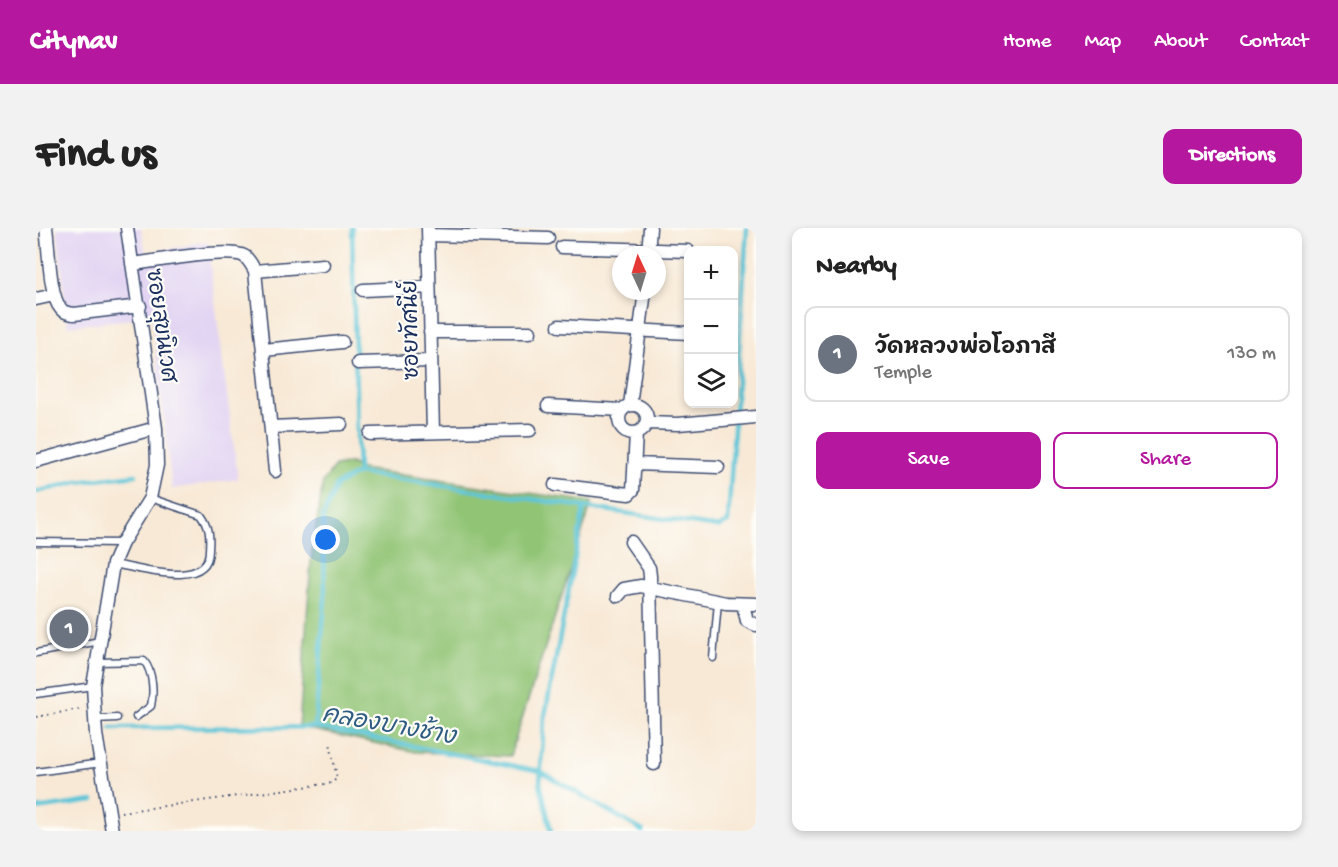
<!DOCTYPE html>
<meta charset="utf-8">
<style>
:root{--surface:#fff;--page:#f2f2f2;--text:#222;--muted:#767676;--line:#e0e0e0;--accent:#b5179e}
body{margin:0;font-family:"Gochi Hand","Playpen Sans Thai",sans-serif;background:var(--page);color:var(--text)}
.controls{position:absolute;right:18px;top:18px;display:grid;overflow:hidden;border-radius:12px;box-shadow:0 3px 9px #0003}
.controls button{width:54px;height:54px;display:grid;place-items:center;padding:0;border:0;border-bottom:2px solid var(--line);background:var(--surface);color:var(--text);font:30px sans-serif}
.compass{position:absolute;left:576px;top:18px;width:54px;height:54px;border-radius:50%;background:var(--surface);box-shadow:0 3px 9px #0003;rotate:356deg}
.you{position:absolute;left:290px;top:312px;width:21px;height:21px;margin:-15px;border:4px solid #fff;border-radius:50%;background:#1a73e8;box-shadow:0 0 0 9px #1a73e833}
.badge{display:grid;place-items:center;width:39px;height:39px;border-radius:50%;background:var(--accent);color:#fff;font-size:20px;font-weight:700}
.pin{position:absolute;translate:-50% -50%;border:3px solid #fff;box-shadow:0 2px 6px #0006}
.list{margin:0;padding:0;list-style:none}
h2{display:flex;justify-content:space-between;align-items:center;height:78px;margin:0;padding:0 24px;font-size:26px}
h2 small{font-size:20px;font-weight:400;color:var(--muted)}
.list li{display:grid;grid-template-columns:39px 1fr auto;gap:18px;align-items:center;box-sizing:border-box;height:96px;margin:0 12px 12px;padding:0 12px;border:2px solid var(--line);border-radius:12px}
.list b{display:block;font-size:22px;white-space:nowrap}
.list p{margin:0;font-size:20px;white-space:nowrap;color:var(--muted)}
.list em{font-size:20px;font-style:normal;color:var(--muted)}
.actions{display:flex;gap:12px;padding:18px 24px}
.actions a{flex:1;padding:14px 0;border:2px solid var(--accent);border-radius:12px;text-align:center;font-size:21px;color:var(--accent)}
.actions .main{background:var(--accent);color:#fff}
.icon{flex:none;width:33px;height:33px;fill:none;stroke:currentColor;stroke-width:2;stroke-linecap:round;stroke-linejoin:round}
.map{position:relative;flex:none;width:720px;height:603px;overflow:hidden;border-radius:12px}
header{display:flex;align-items:center;gap:36px;box-sizing:border-box;height:84px;padding:0 30px;background:var(--accent);color:#fff}
header strong{font-size:28px}
nav{display:flex;gap:33px;margin-inline-start:auto;font-size:21px}
.intro{display:flex;align-items:center;justify-content:space-between;box-sizing:border-box;height:144px;padding:0 36px}
h1{margin:0;font-size:42px}
.button{padding:15px 27px;border-radius:12px;background:var(--accent);color:#fff;font-size:21px;font-weight:700}
main{display:flex;gap:36px;padding:0 36px}
aside{flex:1;background:var(--surface);border-radius:12px;box-shadow:0 3px 9px #0003}
.map>svg:first-child{display:block}
.built{fill:#e2d4f3}
.green{fill:#91c475;stroke:#567a6a;stroke-width:1.5}
.lines{fill:none;stroke-linecap:round;stroke-linejoin:round}
.stream{stroke:#5cc5d7;stroke-width:4.5}
.lane-casing{stroke:#3c4b70;stroke-width:9}
.street-casing{stroke:#3c4b70;stroke-width:15}
.path{stroke:#3c4b70;stroke-width:2;stroke-dasharray:1.5 4.5;stroke-linecap:butt}
.lane{stroke:#fff;stroke-width:6}
.street{stroke:#fff;stroke-width:12}
.labels{text-anchor:middle;stroke-width:4.5;stroke-linejoin:round;paint-order:stroke}
.street-label{font-size:22px;fill:#1b2f5e;stroke:#fdfcf7}
.water-label{font-size:24px;font-style:italic;fill:#2e5c82;stroke:#fdfcf7}
</style>
<header>
<strong>Citynav</strong>
<nav><a>Home</a><a>Map</a><a>About</a><a>Contact</a></nav>
</header>
<div class="intro"><h1>Find us</h1><a class="button">Directions</a></div>
<main>
<div class="map">
<svg width="720" height="603" viewBox="0 0 720 603">
<rect width="100%" height="100%" fill="#fdfcf7"/>
<filter id="ink" filterUnits="userSpaceOnUse"><feTurbulence type="fractalNoise" baseFrequency=".0167" numOctaves="2"/><feDisplacementMap in="SourceGraphic" scale="12" xChannelSelector="R" yChannelSelector="G"/><feConvolveMatrix kernelMatrix="1 2 1 2 8 2 1 2 1" color-interpolation-filters="sRGB"/></filter>
<filter id="wash" filterUnits="userSpaceOnUse"><feTurbulence type="fractalNoise" baseFrequency=".008" numOctaves="4" result="noise"/><feDisplacementMap in="SourceGraphic" scale="24" xChannelSelector="R" yChannelSelector="G"/><feGaussianBlur stdDeviation="1.35" result="paint"/><feColorMatrix in="noise" values="0 0 0 0 0 0 0 0 0 0 0 0 0 0 0 0 0 1.4 0 .05"/><feComposite in="paint" operator="in"/></filter>
<g filter="url(#wash)">
<rect width="100%" height="100%" fill="#f8e9d6"/>
<path class="built" d="M21,0H105L110,26L171,13L202,251L136,261L116,89L32,98Z"/>
<path class="green" d="M315,235L325,241L556,274L474,528L380,524L263,499L275,333L287,254L299,238Z"/>
<g class="lines">
<path class="stream" d="M322,245L682,299L692,294L711,0
M0,264L41,254L100,247
M279,499L289,370L287,289L300,257L322,245L316,0
M75,500L279,499L504,543L607,603
M0,581L57,573
M515,603L504,555L508,493L548,280"/>
</g>
</g>
<g filter="url(#ink)">
<g class="lines">
<defs>
<path id="lane" d="M0,314L85,315
M77,336C103,340 173,363 173,322C174,308 174,299 165,287L114,270
M0,425L64,413
M677,430L682,374
M62,434L108,433C117,444 118,464 115,478L100,489
M0,466L57,458
M59,491L81,490
M0,544L65,535"/>
<path id="street" d="M10,0C13,19 13,68 25,81C28,85 33,85 38,86L104,78
M392,0L397,204
M393,7L512,10
M526,19L652,23
M612,26L614,0
M96,36C117,34 192,19 208,28C213,31 216,38 219,43L239,243
M219,43L287,37
M327,62L393,59
M0,71L18,67
M523,98L652,105
M394,104H494
M228,122L306,114
M322,135L394,133
M583 191a14 14 0 1 1 28 0a14 14 0 1 1-28 0Z
M594,177L609,63
M512,178L586,182
M611,195L642,196L720,189
M235,199L305,196
M334,206L494,202
M0,233L120,200
M599,236L682,239
M519,257L593,266L597,262L600,205
M595,314L613,340L614,348L618,536
M582,368L588,361L605,358L690,375L720,376
M707,376L711,393L720,397
M76,603L60,506L57,458L77,336L86,315L114,270L121,237L120,200L91,0"/>
</defs>
<use href="#lane" class="lane-casing"/>
<use href="#street" class="street-casing"/>
<path class="path" d="M0,489L44,481
M85,584L296,555L301,550L294,515"/>
<use href="#lane" class="lane"/>
<use href="#street" class="street"/>
</g>
</g>
<g class="labels">
<g class="street-label">
<text transform="translate(127 97) rotate(82)" y="8">ซอยสุขนิเวศ</text>
<text transform="translate(373 102) rotate(-91)" y="8">ซอยทัศนีย์</text>
</g>
<g class="water-label">
<text transform="translate(353 496) rotate(10)" y="8">คลองบางช้าง</text>
</g>
</g>
</svg>
<div class="controls">
<button>+</button>
<button>−</button>
<button><svg class="icon" aria-label="layers" viewBox="0 0 24 24"><path d="M12 4l9 5-9 5-9-5zM3 14l9 5 9-5"/></svg></button>
</div>
<svg class="compass" viewBox="-18 -18 36 36"><path d="M0-13l5 13h-10z" fill="#e53935"/><path d="M0 13l5-13h-10z" fill="#767676"/></svg>
<div class="you"></div>
<div class="pin badge" style="left:33px;top:401px;background:#6b7280">1</div>
</div>
<aside>
<h2>Nearby<small></small></h2>
<ul class="list">
<li><span class="badge" style="background:#6b7280">1</span><div><b>วัดหลวงพ่อโอภาสี</b><p>Temple</p></div><em>130 m</em></li>
</ul>
<div class="actions"><a class="main">Save</a><a>Share</a></div>
</aside>
</main>
